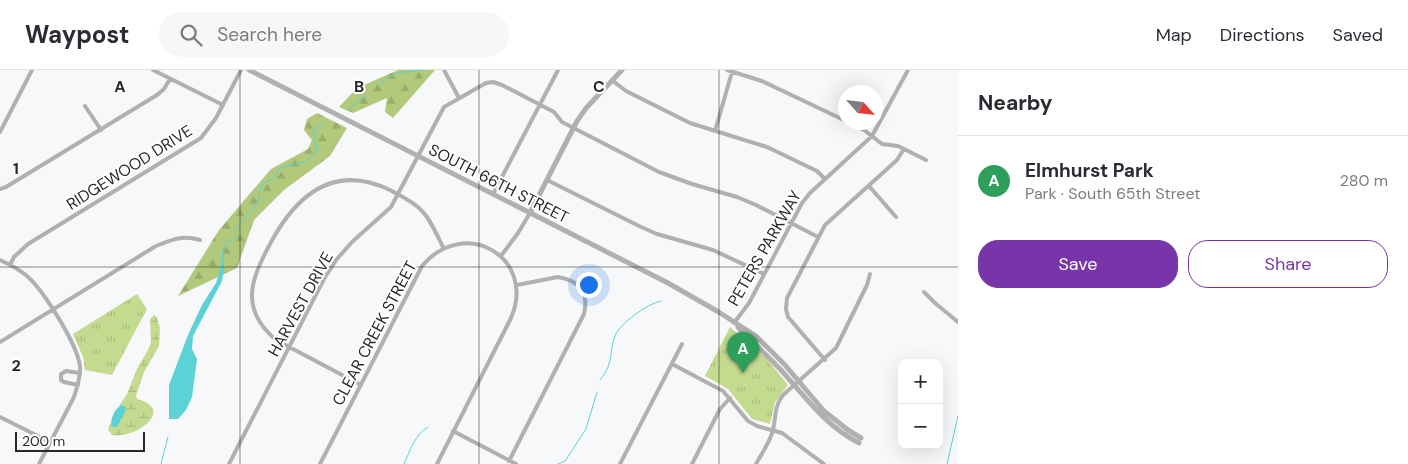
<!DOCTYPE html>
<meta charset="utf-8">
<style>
:root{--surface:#fff;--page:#f7f7f7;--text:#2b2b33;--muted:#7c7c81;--line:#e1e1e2;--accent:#7835a9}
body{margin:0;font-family:"DM Sans",sans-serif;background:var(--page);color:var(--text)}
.controls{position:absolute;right:15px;bottom:15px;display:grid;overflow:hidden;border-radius:10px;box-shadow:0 5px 20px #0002}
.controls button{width:45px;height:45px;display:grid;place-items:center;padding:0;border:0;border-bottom:1px solid var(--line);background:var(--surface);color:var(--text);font:25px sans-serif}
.compass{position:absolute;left:838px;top:15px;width:45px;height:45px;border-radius:50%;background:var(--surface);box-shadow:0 5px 20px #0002;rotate:117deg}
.scale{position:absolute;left:15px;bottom:12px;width:130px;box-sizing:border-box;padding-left:5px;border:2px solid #282829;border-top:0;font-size:14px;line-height:18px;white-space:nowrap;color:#282829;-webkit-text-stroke:4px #fff;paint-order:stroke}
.you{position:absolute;left:588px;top:214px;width:18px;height:18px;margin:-12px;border:4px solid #fff;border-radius:50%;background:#1a73e8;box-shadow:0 0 0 8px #1a73e833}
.badge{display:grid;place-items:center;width:32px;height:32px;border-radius:50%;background:var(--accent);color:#fff;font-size:16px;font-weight:700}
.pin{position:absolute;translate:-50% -41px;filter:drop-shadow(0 1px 2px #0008)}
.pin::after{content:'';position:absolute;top:26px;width:18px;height:15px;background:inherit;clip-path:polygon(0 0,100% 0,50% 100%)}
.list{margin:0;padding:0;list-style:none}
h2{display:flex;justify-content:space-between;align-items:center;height:65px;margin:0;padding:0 20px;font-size:21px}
h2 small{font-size:16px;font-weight:400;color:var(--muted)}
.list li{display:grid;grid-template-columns:32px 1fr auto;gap:15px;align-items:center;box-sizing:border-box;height:90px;padding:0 20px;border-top:1px solid var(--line)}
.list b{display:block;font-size:19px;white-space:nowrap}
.list p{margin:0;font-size:16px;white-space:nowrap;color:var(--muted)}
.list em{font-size:16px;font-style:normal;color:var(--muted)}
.actions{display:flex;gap:10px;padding:15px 20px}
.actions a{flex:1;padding:11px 0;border:1px solid var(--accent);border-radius:20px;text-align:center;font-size:18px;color:var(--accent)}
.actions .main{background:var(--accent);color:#fff}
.icon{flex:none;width:28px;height:28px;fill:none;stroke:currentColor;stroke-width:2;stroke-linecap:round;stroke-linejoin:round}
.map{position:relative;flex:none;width:958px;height:394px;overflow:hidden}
header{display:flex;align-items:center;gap:30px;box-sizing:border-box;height:70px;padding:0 25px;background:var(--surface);border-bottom:1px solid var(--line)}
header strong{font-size:24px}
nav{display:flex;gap:28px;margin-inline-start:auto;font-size:18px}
.search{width:350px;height:45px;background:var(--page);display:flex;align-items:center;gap:12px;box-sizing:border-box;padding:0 18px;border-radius:28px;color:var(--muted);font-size:19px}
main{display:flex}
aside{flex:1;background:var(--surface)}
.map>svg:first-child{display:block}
.grass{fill:url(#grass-tufts)}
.forest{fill:url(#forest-firs)}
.wetland{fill:url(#wetland-marsh)}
.pitch{fill:#c4da8f}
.water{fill:#5cd1d6}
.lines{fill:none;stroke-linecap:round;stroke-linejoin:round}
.stream{stroke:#5cd1d6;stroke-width:1}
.minor{stroke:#b1b0b0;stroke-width:4}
.tertiary{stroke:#b1b0b0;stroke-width:5}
.grid{fill:none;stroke:#282829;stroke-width:1;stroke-opacity:0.55}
.labels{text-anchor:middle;stroke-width:4;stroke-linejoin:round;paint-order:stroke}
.street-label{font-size:16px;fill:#282829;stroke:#fff}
.grid-label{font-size:16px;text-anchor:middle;font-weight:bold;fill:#282829;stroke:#fff;stroke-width:4;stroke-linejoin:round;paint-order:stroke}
</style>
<header>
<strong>Waypost</strong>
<div class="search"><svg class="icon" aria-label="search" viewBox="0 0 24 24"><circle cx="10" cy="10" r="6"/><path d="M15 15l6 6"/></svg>Search here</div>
<nav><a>Map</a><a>Directions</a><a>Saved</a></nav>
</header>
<main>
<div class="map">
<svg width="958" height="394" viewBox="0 0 958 394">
<defs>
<pattern id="grass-tufts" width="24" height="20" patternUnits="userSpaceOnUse" patternTransform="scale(1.25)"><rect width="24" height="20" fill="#c4da8f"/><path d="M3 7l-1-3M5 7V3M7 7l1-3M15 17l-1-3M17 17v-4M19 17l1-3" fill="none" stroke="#a8bb7b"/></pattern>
<pattern id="forest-firs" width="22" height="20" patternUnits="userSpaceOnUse" patternTransform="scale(1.25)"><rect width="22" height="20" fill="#b2c97b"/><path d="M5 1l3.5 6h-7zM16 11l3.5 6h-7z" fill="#99ad6a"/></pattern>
<pattern id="wetland-marsh" width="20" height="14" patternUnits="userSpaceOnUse" patternTransform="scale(1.25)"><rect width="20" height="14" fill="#c4da8f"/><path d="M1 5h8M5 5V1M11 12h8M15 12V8" fill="none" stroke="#a8bb7b"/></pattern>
</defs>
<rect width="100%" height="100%" fill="#f7f8f9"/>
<path class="grass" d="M137,224L147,239L112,305L85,300L83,287L73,264Z
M730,257L766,288L788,315L775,332L770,354L752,349L728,319L705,306Z"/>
<path class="forest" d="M398,0H435L393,48L385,42L387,28L353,43L339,37L357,18Z
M317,43L347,58L330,86L284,120L254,150L237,198L178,226L219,160L271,99L308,79L312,70L304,60L307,49Z"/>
<path class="wetland" d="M154,245L157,248L160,258L159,276L144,302L136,326L137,329C176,339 137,369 112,365L108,360L111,352V355L121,335L119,336L127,324L137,299L148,280L151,272L150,249Z"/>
<path class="pitch" d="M736,289L746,293L735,315L731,316L707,304C714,295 724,289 736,289Z"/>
<path class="water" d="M224,177V198L222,211L193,266L192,279L197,289L192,327L186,340L178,349H169V315L188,265L202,235L216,213L222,194Z
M121,335L126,337L125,342L117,357H113L111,355C111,347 115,339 121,335Z"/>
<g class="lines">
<path class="stream" d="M378,15L396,3L424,0
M350,38L366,25
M222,194L223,180L227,172L236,168L235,160L258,132L261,117L265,112L272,109L280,98L293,94L305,92L316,82L317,76L314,67V60L323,54
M600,310C615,291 608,285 615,266C620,253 647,234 661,231
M161,394L168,367
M404,394C410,381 415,364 428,357
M558,394L565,391L586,359L597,322
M947,394L958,346"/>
<path class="minor" d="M153,0L223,35
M444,0L459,28
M727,0L762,11L846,51
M613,11L626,21L690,53L767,77L817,101L825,109
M85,36L101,60
M849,52L864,60L882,74L898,76L926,90
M715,61L732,2
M0,62L32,0
M547,110L639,156L657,164L713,180L764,204
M869,116L896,147
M0,119L6,117L157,25L164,19L170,9
M493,124L558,0
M501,186L518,163L530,143
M0,190C9,194 19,199 27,206C44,221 77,274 80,296C81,307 77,317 74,327L39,394
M10,195L14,187L28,174L201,68L216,48L241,0
M924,222L935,233L958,252
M734,253L749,233L802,133L810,123L872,66L908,0
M0,272L156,176C173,169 182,165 200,170
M825,290L788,247L786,239L787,228L825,155L897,90L904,79
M672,294L723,321L748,351L757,356L782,363L824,394
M78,315L64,312L61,310V304L66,301L80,303
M361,315L276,270C263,259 253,246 252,228C251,210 262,189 270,174C296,125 334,93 390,120C403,127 418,134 427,147C433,156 438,167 443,177
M0,347L50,372
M453,361L516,394
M509,391L584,244C589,222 580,211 558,207L517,215
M229,394L325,207L337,189L352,172L391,137L444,37L486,13L493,12L502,15L554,42L562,52L659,102L692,114L737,127L756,135L818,167
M320,394L422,196C465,145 537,188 511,248L437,394
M620,394L682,274
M692,394L720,339L730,328
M756,394C762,383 770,372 773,360C776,348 774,336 783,325L836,278L867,215L870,204"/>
<path class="tertiary" d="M249,0L668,213L717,241L756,266L785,295L824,341L848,360L861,368
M530,143L577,51L587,37L622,0
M738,257C752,272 767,285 781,300C806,328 826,356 859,373"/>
</g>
<path class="grid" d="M240,0V394M479,0V394M719,0V394M0,197H958"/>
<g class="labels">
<g class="street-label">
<text transform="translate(129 97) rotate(-32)" y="6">RIDGEWOOD DRIVE</text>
<text transform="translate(499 113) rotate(27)" y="6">SOUTH 66TH STREET</text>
<text transform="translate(764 178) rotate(-60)" y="6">PETERS PARKWAY</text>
<text transform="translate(300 234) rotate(-61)" y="6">HARVEST DRIVE</text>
<text transform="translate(374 263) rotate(-62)" y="6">CLEAR CREEK STREET</text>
</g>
</g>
<g class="grid-label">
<text x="120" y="22">A</text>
<text x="359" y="22">B</text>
<text x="599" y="22">C</text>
<text x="16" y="104">1</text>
<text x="16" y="301">2</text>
</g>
</svg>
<div class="controls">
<button>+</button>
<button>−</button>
</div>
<svg class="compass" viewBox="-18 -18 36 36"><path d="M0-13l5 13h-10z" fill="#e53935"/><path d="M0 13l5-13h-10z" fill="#7c7c81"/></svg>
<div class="scale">200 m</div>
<div class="you"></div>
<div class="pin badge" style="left:743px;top:303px;background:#2e9e5b">A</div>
</div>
<aside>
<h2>Nearby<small></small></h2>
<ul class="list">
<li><span class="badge" style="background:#2e9e5b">A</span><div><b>Elmhurst Park</b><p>Park · South 65th Street</p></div><em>280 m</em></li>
</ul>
<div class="actions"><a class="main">Save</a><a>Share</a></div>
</aside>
</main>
